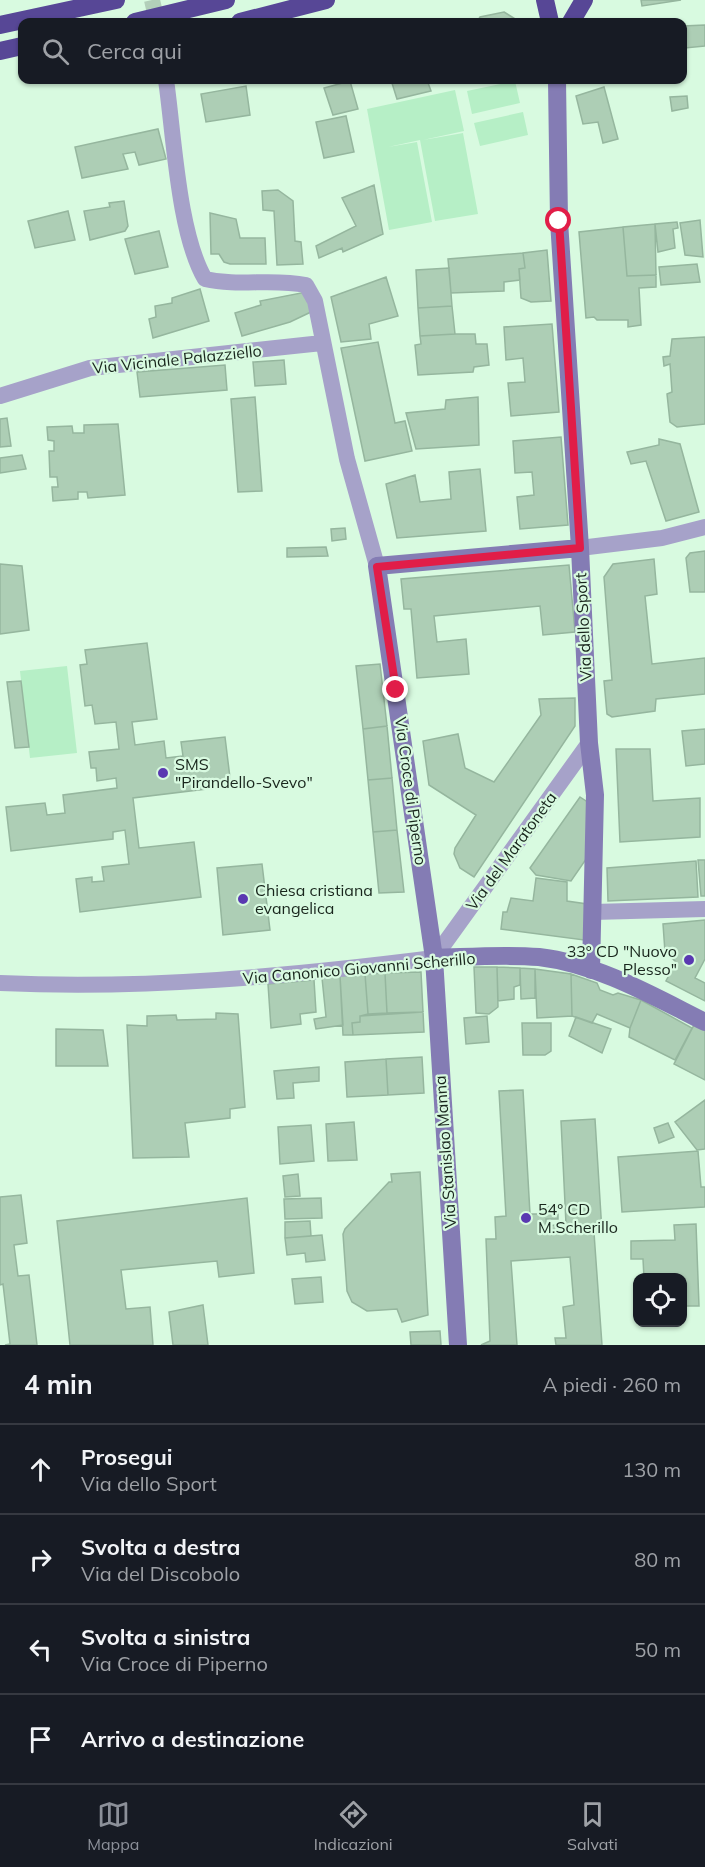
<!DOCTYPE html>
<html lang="it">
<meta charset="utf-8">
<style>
:root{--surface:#171b24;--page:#20242c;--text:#f1f3f6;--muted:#9ea1a6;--line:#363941;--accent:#8c9099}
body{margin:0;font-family:Mulish,sans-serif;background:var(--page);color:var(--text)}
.controls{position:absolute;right:18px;bottom:18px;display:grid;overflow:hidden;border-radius:12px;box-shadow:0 2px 4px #0004}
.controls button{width:54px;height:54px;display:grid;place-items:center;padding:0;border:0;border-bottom:2px solid var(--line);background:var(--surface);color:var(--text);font:30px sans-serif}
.stop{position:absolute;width:18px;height:18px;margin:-14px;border:4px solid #e11d48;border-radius:50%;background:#fff}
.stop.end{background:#e11d48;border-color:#fff;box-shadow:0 2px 6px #0008}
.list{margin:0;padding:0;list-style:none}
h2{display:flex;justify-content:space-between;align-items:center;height:78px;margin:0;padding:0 24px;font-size:26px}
h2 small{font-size:20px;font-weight:400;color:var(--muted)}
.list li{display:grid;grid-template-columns:39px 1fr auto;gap:18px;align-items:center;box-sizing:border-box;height:90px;padding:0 24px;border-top:2px solid var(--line)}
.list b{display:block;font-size:22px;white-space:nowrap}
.list p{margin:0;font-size:20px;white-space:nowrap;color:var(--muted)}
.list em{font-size:20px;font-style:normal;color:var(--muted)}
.icon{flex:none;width:33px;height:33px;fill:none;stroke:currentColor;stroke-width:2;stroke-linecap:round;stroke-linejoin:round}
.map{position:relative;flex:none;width:705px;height:1345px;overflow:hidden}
.search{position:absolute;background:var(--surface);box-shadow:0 2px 4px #0004;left:18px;right:18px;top:18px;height:66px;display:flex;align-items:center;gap:15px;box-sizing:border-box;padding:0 21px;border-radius:12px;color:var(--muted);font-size:22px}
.sheet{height:438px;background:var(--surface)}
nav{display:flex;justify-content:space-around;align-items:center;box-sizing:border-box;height:84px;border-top:2px solid var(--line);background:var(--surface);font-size:16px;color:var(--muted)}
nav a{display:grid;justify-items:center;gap:3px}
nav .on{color:var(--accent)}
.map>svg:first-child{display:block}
.green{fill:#b6efc6}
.building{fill:#adceb5;stroke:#95b69e;stroke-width:1.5}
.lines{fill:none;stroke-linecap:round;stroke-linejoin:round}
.street-tunnel{stroke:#b2cfb9;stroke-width:16;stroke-dasharray:16 8;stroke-linecap:butt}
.street{stroke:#a6a2c9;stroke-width:16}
.secondary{stroke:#847cb4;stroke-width:18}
.highway{stroke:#574796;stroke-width:18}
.highway-bridge{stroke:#574796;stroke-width:18}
.route{stroke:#e11d48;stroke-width:8}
.poi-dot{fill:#5a39b1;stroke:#d8fae0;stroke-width:2}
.labels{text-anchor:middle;stroke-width:4.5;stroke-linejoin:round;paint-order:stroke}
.street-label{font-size:16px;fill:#18251c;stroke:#d8fae0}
.poi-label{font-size:16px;fill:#18251c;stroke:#d8fae0;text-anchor:start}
</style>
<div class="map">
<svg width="705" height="1345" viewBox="0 0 705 1345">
<rect width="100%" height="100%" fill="#d8fae0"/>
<path class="green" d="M515,81L520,103L472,114L467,91Z
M455,90L464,131L423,140L463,133L478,214L435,221L420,140L388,147L417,142L432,222L389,230L367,109Z
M523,112L528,135L480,146L474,123Z
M67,666L77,753L30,758L20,671Z"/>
<path class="building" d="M641,0H681L642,6Z
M504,12L520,22H477L480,17Z
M705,25V46L685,48L683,26Z
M391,80H427L431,91L397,99Z
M350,81L358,109L333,115L324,88Z
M246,86L250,115L206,122L201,94Z
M604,87L618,139L603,143L598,122L583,124L576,96Z
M687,96L688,108L672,111L670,97Z
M346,116L354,152L324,158L316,122Z
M158,129L166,159L139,165L135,152L123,154L128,169L82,178L75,147Z
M374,185L383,234L343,252L342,248L319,258L316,246L356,226L342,198Z
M278,190L293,201L295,241L301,242L303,264L277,265L274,211L263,210L262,191Z
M124,201L128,226L125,231L90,240L84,211L110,207L109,203Z
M68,211L75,240L35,248L28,221Z
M210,213L236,219L240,238H265L266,264H230L224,262L219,254H211Z
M700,220L703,257L685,255L680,223Z
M677,222L678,228L673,229L675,248L658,252L655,224Z
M655,224L656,275L627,276L623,227Z
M623,227L627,276L656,275V287L639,288L641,325L628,327V320H597L594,317L586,318L579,232Z
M159,231L168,267L135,274L125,239Z
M547,250L551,301L531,302L521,298L519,269L525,268L523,253Z
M523,253L525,268L519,269L520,280L504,282V291L451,293L448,259Z
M697,264L700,282L661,285L659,267Z
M449,268L452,306L418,308L416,270Z
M386,277L398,316L369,324L371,339L341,342L331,297Z
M200,289L209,321L153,338L149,319L156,317L155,306L172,303V298Z
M306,292L313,311L290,322L242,336L235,313L261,305L260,301Z
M452,306L455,334L420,336L418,308Z
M552,324L559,412L511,416L508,383L525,382L523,358L506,360L504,327Z
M455,334H475L476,344H487L489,365L474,367L473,372L418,375L415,345L421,344L420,336Z
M705,337V424L677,427L670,422L667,394L672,392L670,364L664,366L663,357L670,356L672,339Z
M378,342L395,423L405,421L412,451L365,461L341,348Z
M284,360L286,384L255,386L253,362Z
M225,365L227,390L140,397L137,372Z
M255,397L262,491L238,492L231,399Z
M478,397L479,445L416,449L406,413L445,409L446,400Z
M7,418L11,446L0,447V419Z
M118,424L125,495L88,498L87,492H78V499L53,501L52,487H58L57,477H50L49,451H54V441L48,440L47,427L72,426L73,433H84V425Z
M561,437L568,525L520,529L517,497L534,495L532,472L515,473L513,441Z
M659,439L680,444L699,512L666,521L646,461L631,464L627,452L659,445Z
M22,455L26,469L0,473V458Z
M480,469L486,531L397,538L386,484L415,475L420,502L451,499L449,472Z
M345,528L346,539L332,541L331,529Z
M326,547L328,556L287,557V548Z
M705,551V592H690L686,558L690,553Z
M654,559L657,594L645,596L652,664L705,658V694L656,699L655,711L612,717L607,714L604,681L612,680L604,577L613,564Z
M0,564L22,566L29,630L0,634Z
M569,565L575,632L543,635L540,606L434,616L437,642L466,639L469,674L417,678L411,609H404L401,579Z
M147,643L157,719L132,722L135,745L164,741L166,758L183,756L181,742L225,737L231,786L133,798L139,848L194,842L201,897L80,912L76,879L92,877V882L104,881L102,867L129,864L125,830L113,832V839L11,851L6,807L45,803L47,815L65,813L63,795L117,788L116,778L97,781L96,768H91L89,752L119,749L116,722L95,724L92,705L85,706L80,665L87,664L85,650Z
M380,664L387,726L363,729L356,666Z
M21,681L29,747L15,748L7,682Z
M575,698V726L474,877L460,868L454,854L455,848L476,815L429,785L423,741L458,734L465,768L494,782L541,715L539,699Z
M387,726L392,778L368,780L363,729Z
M705,729V764L686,766L682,731Z
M616,749H650L653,801L700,798V837L620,842Z
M392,778L397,830L373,832L368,780Z
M580,797L589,803L591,852L571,881L536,875L530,868Z
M397,830L404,892L379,893L373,832Z
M698,860H705V896H701Z
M696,861L698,897L608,901L607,868Z
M262,864L270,930L223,935L217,868Z
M536,878L567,882V901L587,904L584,940L501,929L503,912H507L511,898L533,901Z
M705,920V959L695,978L705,983V1001L666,981L676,962L665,952L663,924Z
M474,967H497L498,1007L489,1014L476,1013Z
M497,967L520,968V985L514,987V999L498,1001Z
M520,968L535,969V998L521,999Z
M535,969L571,974L572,1016L537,1018Z
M421,972L423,1012L387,1013L385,973Z
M385,973L387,1013L368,1014L365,974Z
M365,974L368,1014L360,1016V1022L352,1023L353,1035H343L340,976Z
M571,974L597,983L600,990L613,995L618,993L641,1000L630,1028L597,1014L592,1023L572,1016Z
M340,976L343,1025L316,1029L314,1019L326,1017L322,978Z
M314,980L316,1012L300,1014L301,1024L271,1028L268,984Z
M641,1000L692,1028L675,1060L629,1037L630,1028Z
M423,1012L424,1032L353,1035L352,1023L360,1022V1016Z
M216,1013L238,1014L245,1107L230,1109V1118L185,1123L189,1157L133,1158L127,1025L147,1026V1016L176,1015L177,1020L216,1019Z
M487,1016L489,1042L466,1044L464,1018Z
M576,1017L611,1029L602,1053L569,1036Z
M522,1023H551V1051L545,1055H523Z
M695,1023L705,1028V1080L674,1064Z
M56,1029L103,1030L108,1066H56Z
M422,1057L424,1093L388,1095L386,1059Z
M386,1059L388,1095L347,1097L345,1062Z
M319,1067V1081L293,1083L294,1098L277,1099L274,1071Z
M523,1090L530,1214H543L542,1207L558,1206V1219H546V1226L566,1224L561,1121L595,1119L602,1232L594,1233L602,1345H556L555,1338H566L563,1307L574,1305L570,1257L511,1261L517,1345H481L490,1341L486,1239H496L495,1217L506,1216L499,1091Z
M705,1100V1149L697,1150L675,1122Z
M354,1122L357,1160L328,1161L326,1124Z
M668,1123L674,1137L659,1143L654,1128Z
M311,1125L314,1161L280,1164L278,1127Z
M698,1151L701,1187H705V1207L622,1212L618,1157Z
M420,1172L428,1315L402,1322L397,1309L367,1311L352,1302L347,1291L343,1234L345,1229L389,1182H392L391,1174Z
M298,1174L300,1196L285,1197L283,1176Z
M21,1195L27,1243L14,1245L18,1276L29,1275L37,1345H5L10,1344L3,1284L0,1285V1197Z
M247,1198L254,1273L219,1277L217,1261L121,1270L126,1309L150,1307L153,1345H70L57,1221Z
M321,1198L322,1218L285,1219L284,1199Z
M310,1221L311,1236L285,1238V1222Z
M696,1224L699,1306H682V1278H644L643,1259H631V1241L675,1240L674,1225Z
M322,1235L325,1260L306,1262L305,1253L287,1255L285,1238Z
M321,1277L323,1302L295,1304L292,1279Z
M203,1305L208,1345H173L169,1312Z
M440,1331L441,1345H411L410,1332Z"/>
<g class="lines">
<path class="street-tunnel" d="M152,0L157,22"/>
<path class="street" d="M166,80C174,135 178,233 205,279C239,287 271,278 306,285L315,301L347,459L377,566
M0,396L90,368L322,343
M580,548L662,538L705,527
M593,912L705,909
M0,983C145,990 290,976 434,958L589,743"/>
<path class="secondary" d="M557,80L559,221L580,548L589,743L595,795L591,970
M434,958C469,957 504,954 539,957C598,964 653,996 705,1022
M458,1345L434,958L377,566L580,548"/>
<path class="highway" d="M545,0L550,22
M240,22L326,0
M571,22L584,0
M0,25L116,0
M0,51L22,46"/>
<path class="highway-bridge" d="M135,22L226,0"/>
</g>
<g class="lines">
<path class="route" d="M396,690L377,567L580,548L559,221"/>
</g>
<g class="poi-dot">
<circle cx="163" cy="773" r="6"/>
<circle cx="243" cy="899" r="6"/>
<circle cx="689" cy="960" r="6"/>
<circle cx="526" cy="1218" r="6"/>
</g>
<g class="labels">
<g class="street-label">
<text transform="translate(177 359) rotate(-6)" y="6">Via Vicinale Palazziello</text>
<text transform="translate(583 627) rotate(-93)" y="6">Via dello Sport</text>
<text transform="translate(411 791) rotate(82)" y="6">Via Croce di Piperno</text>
<text transform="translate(511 851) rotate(-54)" y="6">Via del Maratoneta</text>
<text transform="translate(359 968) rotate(-5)" y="6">Via Canonico Giovanni Scherillo</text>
<text transform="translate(445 1152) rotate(-94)" y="6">Via Stanislao Manna</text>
</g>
<g class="poi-label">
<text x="175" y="770">SMS<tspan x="175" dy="18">"Pirandello-Svevo"</tspan></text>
<text x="255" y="896">Chiesa cristiana<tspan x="255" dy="18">evangelica</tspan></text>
<text x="677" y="957" text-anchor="end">33° CD "Nuovo<tspan x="677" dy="18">Plesso"</tspan></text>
<text x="538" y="1215">54° CD<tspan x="538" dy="18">M.Scherillo</tspan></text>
</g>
</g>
</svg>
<div class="controls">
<button><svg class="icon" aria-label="locate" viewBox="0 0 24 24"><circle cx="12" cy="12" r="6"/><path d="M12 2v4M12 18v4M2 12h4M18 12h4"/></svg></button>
</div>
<div class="stop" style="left:559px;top:221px"></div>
<div class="stop end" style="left:396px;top:690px"></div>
<div class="search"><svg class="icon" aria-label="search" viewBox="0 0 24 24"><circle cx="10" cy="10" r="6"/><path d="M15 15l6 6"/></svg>Cerca qui</div>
</div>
<section class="sheet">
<h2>4 min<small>A piedi · 260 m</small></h2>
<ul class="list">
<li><svg class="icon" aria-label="ahead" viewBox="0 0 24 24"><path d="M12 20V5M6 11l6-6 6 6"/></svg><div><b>Prosegui</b><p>Via dello Sport</p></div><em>130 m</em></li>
<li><svg class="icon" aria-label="right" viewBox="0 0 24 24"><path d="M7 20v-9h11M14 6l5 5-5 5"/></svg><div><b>Svolta a destra</b><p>Via del Discobolo</p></div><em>80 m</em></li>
<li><svg class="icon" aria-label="left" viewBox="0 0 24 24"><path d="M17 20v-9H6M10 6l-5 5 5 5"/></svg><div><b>Svolta a sinistra</b><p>Via Croce di Piperno</p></div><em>50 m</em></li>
<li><svg class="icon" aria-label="arrive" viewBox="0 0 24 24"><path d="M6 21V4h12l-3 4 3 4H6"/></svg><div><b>Arrivo a destinazione</b></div></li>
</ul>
</section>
<nav>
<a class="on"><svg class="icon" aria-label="map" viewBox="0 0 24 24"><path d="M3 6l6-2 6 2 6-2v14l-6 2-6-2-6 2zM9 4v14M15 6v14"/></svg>Mappa</a>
<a><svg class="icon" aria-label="directions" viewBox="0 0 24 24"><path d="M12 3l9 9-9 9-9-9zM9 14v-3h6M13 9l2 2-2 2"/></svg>Indicazioni</a>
<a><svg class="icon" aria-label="saved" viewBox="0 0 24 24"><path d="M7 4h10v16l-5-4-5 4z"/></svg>Salvati</a>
</nav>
